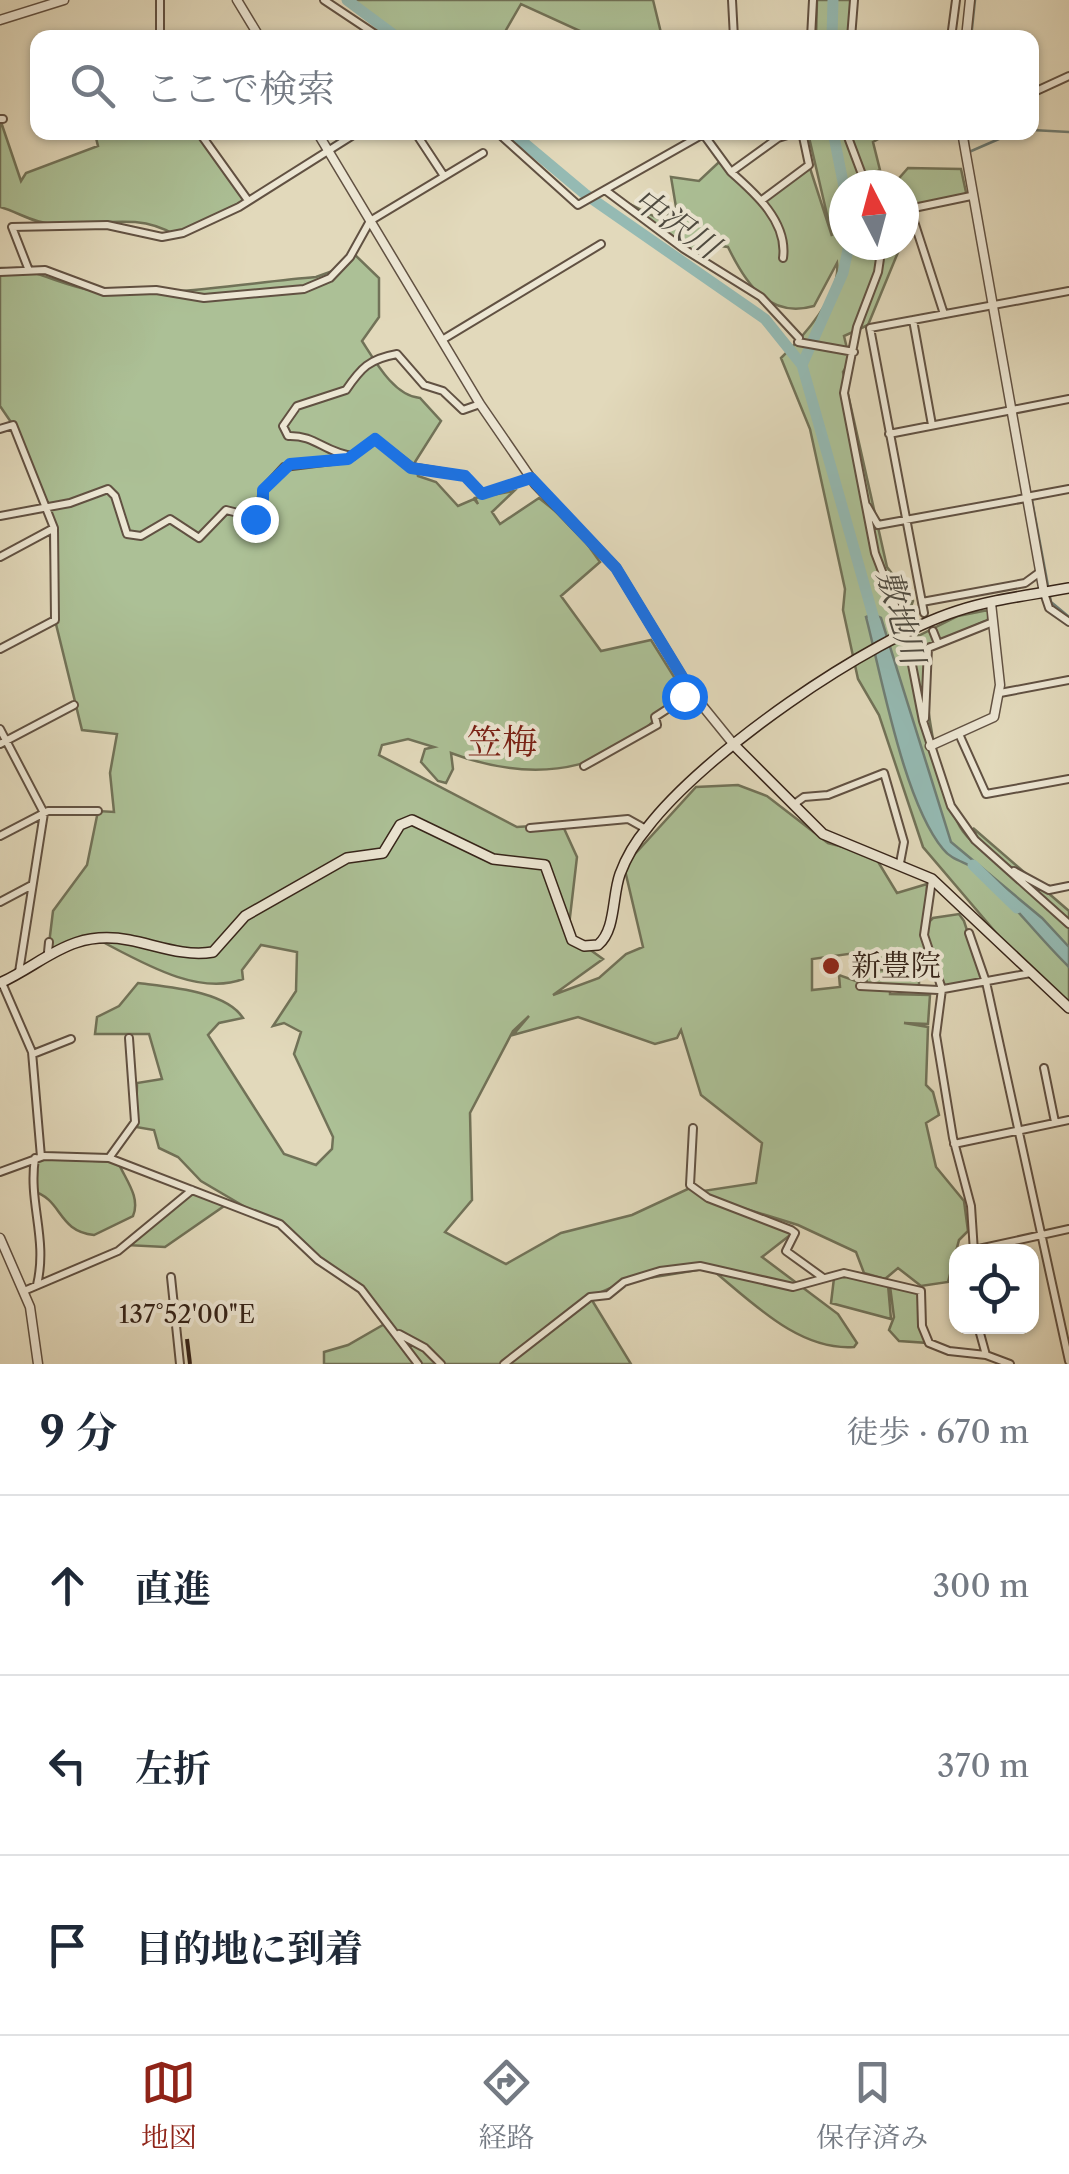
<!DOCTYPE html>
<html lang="ja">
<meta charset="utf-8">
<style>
:root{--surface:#fff;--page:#f6f6f7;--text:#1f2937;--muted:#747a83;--line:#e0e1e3;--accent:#8f2418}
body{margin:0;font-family:"Libre Caslon Text","Noto Serif JP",serif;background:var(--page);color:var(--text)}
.controls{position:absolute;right:30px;bottom:30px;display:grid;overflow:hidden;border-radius:20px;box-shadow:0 2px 8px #0004}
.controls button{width:90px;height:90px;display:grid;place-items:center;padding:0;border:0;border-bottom:2px solid var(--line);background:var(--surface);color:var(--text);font:50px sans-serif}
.compass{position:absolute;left:829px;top:170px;width:90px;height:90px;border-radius:50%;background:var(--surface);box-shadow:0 2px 8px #0004;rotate:354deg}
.stop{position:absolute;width:30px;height:30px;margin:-22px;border:8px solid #1a73e8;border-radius:50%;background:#fff}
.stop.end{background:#1a73e8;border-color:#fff;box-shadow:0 2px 10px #0008}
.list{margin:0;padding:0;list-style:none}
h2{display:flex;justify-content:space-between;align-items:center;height:130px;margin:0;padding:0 40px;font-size:42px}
h2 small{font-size:32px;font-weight:400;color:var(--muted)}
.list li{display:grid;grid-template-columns:65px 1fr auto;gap:30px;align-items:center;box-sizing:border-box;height:180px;padding:0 40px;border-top:2px solid var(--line)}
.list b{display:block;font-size:38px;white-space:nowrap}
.list em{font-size:32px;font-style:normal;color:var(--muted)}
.icon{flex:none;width:55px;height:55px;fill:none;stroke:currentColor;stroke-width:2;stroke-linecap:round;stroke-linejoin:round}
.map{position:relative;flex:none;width:1069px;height:1364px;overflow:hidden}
.search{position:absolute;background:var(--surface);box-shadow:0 2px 8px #0004;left:30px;right:30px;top:30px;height:110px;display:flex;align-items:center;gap:25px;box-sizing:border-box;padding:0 35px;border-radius:20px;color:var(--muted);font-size:38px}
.sheet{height:670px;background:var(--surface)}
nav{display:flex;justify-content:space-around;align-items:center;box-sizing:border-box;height:140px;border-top:2px solid var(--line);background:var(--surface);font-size:28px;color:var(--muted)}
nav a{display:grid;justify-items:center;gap:5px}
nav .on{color:var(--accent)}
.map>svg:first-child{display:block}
.green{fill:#acc096;stroke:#717258;stroke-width:2.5;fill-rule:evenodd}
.water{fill:#95bab3;stroke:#6f7e75;stroke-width:2.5}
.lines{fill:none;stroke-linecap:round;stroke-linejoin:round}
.stream{stroke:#6f7e75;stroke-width:2.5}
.river{stroke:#95bab3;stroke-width:11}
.minor-casing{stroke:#615142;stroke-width:10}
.tertiary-casing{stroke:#615142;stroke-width:11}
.secondary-casing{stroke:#362419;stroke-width:12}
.minor{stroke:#ece6d3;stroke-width:6}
.tertiary{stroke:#ece6d3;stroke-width:8}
.secondary{stroke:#ece6d3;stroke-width:9}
.route{stroke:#1a73e8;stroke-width:12}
.ticks{fill:none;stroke:#362419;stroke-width:4}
.poi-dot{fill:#8f2418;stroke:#ece6d3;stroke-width:4}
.labels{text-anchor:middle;stroke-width:8;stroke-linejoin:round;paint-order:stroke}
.poi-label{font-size:30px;fill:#362419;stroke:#ece6d3;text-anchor:start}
.water-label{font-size:32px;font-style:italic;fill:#4e4a40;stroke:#ece6d3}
.quarter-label{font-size:35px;fill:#7a1f14;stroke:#ece6d3}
.ticks-label{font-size:25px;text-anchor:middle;fill:#362419;stroke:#ece6d3;stroke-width:8;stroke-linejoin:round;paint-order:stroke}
</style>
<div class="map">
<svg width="1069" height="1364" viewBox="0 0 1069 1364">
<rect width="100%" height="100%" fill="#e2d9bb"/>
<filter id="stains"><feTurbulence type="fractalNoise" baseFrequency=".002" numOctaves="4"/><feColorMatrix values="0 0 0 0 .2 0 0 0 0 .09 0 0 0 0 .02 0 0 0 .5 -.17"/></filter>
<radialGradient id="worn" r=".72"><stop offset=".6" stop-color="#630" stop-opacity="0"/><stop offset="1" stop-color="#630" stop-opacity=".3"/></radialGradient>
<path class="green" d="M354,0H653L662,37H593L521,4L502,37H389Z
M817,0H850L854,37L816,38Z
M0,119L21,181L26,173L98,146L96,138L108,133H199L247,199L235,209L175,235C136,211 96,227 52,224C33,223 18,212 0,207Z
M808,133H857L858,137L880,138L873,142L880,170L869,175L876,185H844V245H901L868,325L844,336L850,361L843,372L887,567L913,601L905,623L918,636L958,616L988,610V620L928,646C918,684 940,792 960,827C971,846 1001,863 1018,878L978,840L973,828L1069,911V1005L1020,961L923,847L879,715L858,679L843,610L845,589L810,429L781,358C803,337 841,295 837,263L814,306C769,319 746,284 728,247L720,246L703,258L624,201L663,221L676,207L671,177L699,181L718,163H724L762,199L809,165L832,236Z
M908,168L961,169L967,197L904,208V185L894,184Z
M352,252L379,278V317L362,341C375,361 394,396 420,398L441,421L415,462L418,476L436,482L458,506L474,499L478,504L475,498L514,491L492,512L500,524L539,498L575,527L600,562L561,596L601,651L651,640L681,688C624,771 542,787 451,753L453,769L446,783L438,781L421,762L425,749L434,747L408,739L382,745L379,755L517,827L562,824L577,857L568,934L603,959L553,995L599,978L626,954L643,947L624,866L696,787L738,785L767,796L828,843L874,855L897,893L927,884L926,925L933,918L959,914L964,921L983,979L943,988L934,965L900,969L862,965L855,953L812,959V990L840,987L839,975L867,985L866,969L919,973V987H890V994L930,995L928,1024L904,1023L928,1027L926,1085L933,1092L939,1115L926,1123L936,1167L964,1201L968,1231L959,1240L948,1282L921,1286L898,1268L885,1279L864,1273L856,1252L798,1225L733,1205L794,1232L762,1257L838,1314L857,1343L854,1347C798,1351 751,1301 710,1268L624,1282L590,1297L631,1364H324V1352L348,1345L388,1322L351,1280L324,1265L296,1237L201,1181L178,1157L159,1148L154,1130L136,1127L137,1083L162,1079L149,1034H95L97,1017L119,1006L138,983C169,987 226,991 243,1018L219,1023L208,1035L284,1154L316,1165L332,1149L333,1137L294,1054L301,1032L284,1023L273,1026L296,991L297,952L261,945L242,970L243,979C197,997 138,960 97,939L48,952L53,911L87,865L98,811L114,812L110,773L117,734L82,730L55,620L49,517L13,425L0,406V268C34,268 58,284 90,290C154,300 250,282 316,277L341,268ZM529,1016L513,1035L578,1017L655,1044L677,1038L681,1030L701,1095L762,1143L756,1183L697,1192L692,1187L632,1215L561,1233L506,1264L445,1232L472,1200L470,1113L513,1031Z
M35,1158L118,1162C125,1179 141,1197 133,1216L94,1235C57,1231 63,1200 33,1191Z
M192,1190L227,1204L165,1247L125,1245Z
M844,1273L888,1285L891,1319L831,1303L834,1278Z
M890,1286L921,1293L920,1327L929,1343L899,1341L889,1330L894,1317Z"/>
<path class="water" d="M873,614L881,618L951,842L1042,918L1069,947V967C1038,937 1012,902 981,873C969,862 953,862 943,849C904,802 882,678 866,617Z"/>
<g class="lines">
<path class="stream" d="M971,38L975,0
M1032,130L1069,132
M968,148V132
M969,152L1015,132
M1022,451L1030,492
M1032,500L1051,602L1069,617"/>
<path class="river" d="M347,0L398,38
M832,38L833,0
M511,132L585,194L765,319L802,365L876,626
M833,132L844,187
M802,365L843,273L849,245
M973,865L1017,908"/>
<defs>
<path id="minor" d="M160,0V38
M324,0L381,38
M732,0L734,38
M811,38L813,0
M851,38L854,0
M951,38L956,0
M1032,93L1069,76
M0,119H3
M199,132L247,199
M415,132L444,176
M497,132L578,205L707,132
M846,132L866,185
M704,135L731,172L778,138L797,132
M731,172C755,193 788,222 783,258
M605,190L684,249L761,297L799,338
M762,200L809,165L802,132
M910,209L944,314
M904,210L971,196
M882,245L878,272L857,327L844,393L875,553L906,634L923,721L951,806L975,840L1069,924
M28,268L12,227L107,225L162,237L183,233L239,207L358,132
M0,272L45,270L104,292L156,290L204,298L304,289L330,278L350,257L370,221L483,153
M913,320L932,425
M442,340L601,244
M798,342L854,352
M0,429L13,425L54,528L55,620L0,649
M889,434L1069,399
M353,456C323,452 316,435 288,436L283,426L297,406L346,390C361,368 369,359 397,354L424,385L443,391L463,410L480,404
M1026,497L1069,489
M867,506L878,525L1026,498
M0,516L70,503L108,489L115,496L127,534L141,536L170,519L199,538L226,510L258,518L263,490L284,467L348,459L375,439L411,467L465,476L482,494L531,478
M0,557L54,528
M1044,593L1049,608L1069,622
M922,602L1025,583L1040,572
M924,613L870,328L1069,291
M933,631L937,641
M1000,693L1069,680
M925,718L928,648L993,622
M0,729L44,813L19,972
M959,734L986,794L1069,779
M0,744L74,705
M584,766L657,725L655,717L692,693
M793,805L804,797L828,795L884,773L904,842L900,863
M530,828L628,819L646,829
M0,836L48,811H98
M1014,871L1049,890L1069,886
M932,880L924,935L942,989L936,1035L953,1138L971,1206L974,1252
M0,902L32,885
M969,933L986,982L1069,1361
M48,952L49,942
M2,983L32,1052L41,1157
M860,986L938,990L1031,973
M33,1054L71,1039
M1044,1068L1055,1122
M693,1128L690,1185L708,1198L791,1230L795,1233L786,1251L822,1277
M954,1144L1069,1120
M35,1158C28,1203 48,1238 37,1285
M109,1158L135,1122L129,1038
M0,1172L44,1156L109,1158L280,1224L318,1260L361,1289L418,1364
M974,1250L1069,1229
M171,1277L180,1364
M24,1291L118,1251L192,1190
M978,1326L986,1355L1010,1364
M399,1334L425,1348L441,1364
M504,1364L590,1297L608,1295L624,1282L660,1271L700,1266L793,1287L844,1273L921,1291L922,1326L929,1343L949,1351L986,1355"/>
<path id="tertiary" d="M237,0L260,38
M0,20L64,0
M966,38L970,0
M317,132L480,404L535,484L616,568L692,693L735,746
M962,132L1044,593
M930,746L994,717L1000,685L991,603
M0,1238L30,1307L38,1364"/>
<path id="secondary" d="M735,746L823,834L932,879L1069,1008
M0,983C46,962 70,929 129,940C156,945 184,957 213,952L245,916L347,858L383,853L400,825L412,820L493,859L545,865L572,940L584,946L598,945C616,930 612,896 620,874C626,858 636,841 647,828C704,753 867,640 957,611C993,599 1032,595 1069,588"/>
</defs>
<use href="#minor" class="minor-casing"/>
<use href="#tertiary" class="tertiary-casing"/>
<use href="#secondary" class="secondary-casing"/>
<use href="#minor" class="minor"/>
<use href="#tertiary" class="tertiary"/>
<use href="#secondary" class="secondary"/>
</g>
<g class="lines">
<path class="route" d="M255,519L263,512V490L290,464L348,459L375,439L411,468L465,476L482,494L531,478L616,568L692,693L684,696"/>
</g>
<path class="ticks" d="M187,1339L190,1364"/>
<circle class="poi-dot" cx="831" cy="966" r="10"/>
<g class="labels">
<g class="poi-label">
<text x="851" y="976">新豊院</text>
</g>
<g class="water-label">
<text transform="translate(676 223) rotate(35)" y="11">中沢川</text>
<text transform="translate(901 617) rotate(74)" y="11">敷地川</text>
</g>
<g class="quarter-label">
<text x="502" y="754">笠梅</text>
</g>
</g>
<g class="ticks-label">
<text x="187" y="1323">137°52'00"E</text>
</g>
<rect width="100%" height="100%" filter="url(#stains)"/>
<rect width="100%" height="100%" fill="url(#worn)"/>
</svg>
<div class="controls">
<button><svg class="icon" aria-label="locate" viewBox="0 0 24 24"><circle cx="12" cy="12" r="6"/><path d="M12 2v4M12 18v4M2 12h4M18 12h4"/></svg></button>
</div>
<svg class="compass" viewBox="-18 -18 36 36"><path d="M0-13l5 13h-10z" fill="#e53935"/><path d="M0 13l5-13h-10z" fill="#747a83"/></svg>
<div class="stop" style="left:684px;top:696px"></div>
<div class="stop end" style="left:255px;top:519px"></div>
<div class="search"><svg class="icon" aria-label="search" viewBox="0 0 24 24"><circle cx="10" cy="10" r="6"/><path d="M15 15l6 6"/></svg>ここで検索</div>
</div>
<section class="sheet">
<h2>9 分<small>徒歩 · 670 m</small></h2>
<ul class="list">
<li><svg class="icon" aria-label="ahead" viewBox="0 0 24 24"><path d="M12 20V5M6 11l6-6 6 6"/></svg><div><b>直進</b></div><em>300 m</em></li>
<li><svg class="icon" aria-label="left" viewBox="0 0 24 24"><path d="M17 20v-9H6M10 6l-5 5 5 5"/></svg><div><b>左折</b></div><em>370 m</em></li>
<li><svg class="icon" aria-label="arrive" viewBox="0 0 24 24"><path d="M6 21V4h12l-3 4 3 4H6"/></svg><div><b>目的地に到着</b></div></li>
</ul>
</section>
<nav>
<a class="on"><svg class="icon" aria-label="map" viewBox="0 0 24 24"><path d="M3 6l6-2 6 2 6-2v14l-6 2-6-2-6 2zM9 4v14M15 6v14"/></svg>地図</a>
<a><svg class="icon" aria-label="directions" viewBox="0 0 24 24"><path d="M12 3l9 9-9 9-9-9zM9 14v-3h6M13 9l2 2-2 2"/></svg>経路</a>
<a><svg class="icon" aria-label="saved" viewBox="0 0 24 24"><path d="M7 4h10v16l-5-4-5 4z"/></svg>保存済み</a>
</nav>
